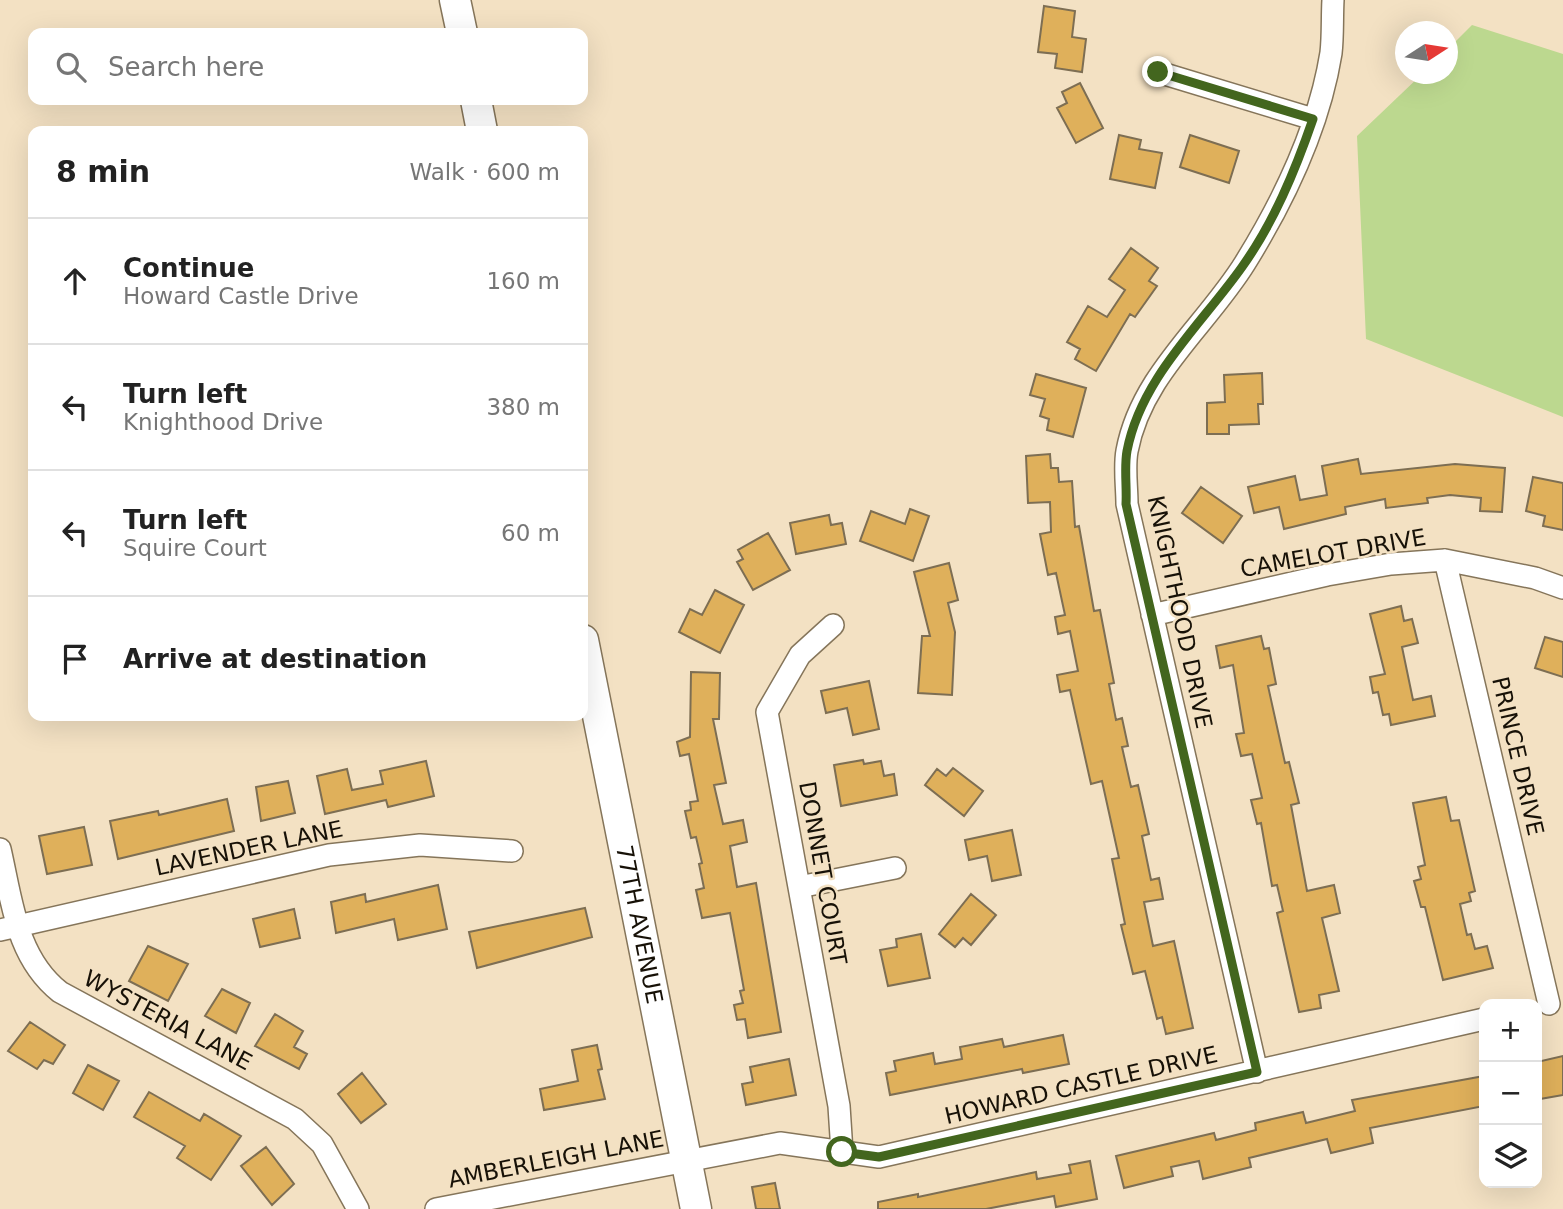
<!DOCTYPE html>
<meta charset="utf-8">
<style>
:root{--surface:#fff;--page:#f6f6f6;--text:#222;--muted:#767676;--line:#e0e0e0}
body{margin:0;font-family:"DejaVu Sans",sans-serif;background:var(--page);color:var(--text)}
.controls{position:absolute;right:21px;bottom:21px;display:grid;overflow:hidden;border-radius:14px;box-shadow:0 7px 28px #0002}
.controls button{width:63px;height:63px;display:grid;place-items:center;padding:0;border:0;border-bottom:2px solid var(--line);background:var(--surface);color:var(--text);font:35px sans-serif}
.compass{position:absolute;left:1395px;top:21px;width:63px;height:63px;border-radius:50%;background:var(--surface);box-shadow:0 7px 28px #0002;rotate:78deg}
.stop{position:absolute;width:21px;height:21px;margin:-16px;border:5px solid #43661e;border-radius:50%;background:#fff}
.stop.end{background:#43661e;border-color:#fff;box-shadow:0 2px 7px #0008}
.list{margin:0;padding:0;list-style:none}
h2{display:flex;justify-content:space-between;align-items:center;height:91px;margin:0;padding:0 28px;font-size:30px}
h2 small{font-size:23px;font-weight:400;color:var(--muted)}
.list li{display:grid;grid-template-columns:46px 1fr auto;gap:21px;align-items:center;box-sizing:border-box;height:126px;padding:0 28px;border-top:2px solid var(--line)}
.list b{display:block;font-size:26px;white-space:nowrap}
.list p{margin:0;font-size:23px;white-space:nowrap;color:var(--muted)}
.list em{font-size:23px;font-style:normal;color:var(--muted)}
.icon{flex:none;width:38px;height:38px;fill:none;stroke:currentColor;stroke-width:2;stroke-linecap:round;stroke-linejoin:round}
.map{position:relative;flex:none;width:1563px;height:1209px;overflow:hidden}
.search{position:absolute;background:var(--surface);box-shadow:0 7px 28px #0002;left:28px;top:28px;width:560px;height:77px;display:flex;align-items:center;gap:18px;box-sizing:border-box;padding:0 24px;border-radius:14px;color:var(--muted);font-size:26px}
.panel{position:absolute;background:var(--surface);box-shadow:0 7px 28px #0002;left:28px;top:126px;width:560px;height:595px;border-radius:14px}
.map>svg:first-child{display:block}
.green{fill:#bcd88f}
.building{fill:#dfb05b;stroke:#7d6e53;stroke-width:2}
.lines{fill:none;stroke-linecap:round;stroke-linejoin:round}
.street-casing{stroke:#85755a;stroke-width:24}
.secondary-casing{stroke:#85755a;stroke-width:33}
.street{stroke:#fff;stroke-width:21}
.secondary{stroke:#fff;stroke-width:30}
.route{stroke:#43661e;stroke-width:9}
.labels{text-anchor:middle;stroke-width:5;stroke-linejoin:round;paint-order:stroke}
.street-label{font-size:23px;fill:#171107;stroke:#f3e1c3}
</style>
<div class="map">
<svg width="1563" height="1209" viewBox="0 0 1563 1209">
<rect width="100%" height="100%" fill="#f3e1c3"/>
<path class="green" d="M1472,25L1563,54V417L1366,339L1357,136L1422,74H1448V49Z"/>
<path class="building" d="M1044,6L1075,11L1072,37L1086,39L1082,72L1055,68L1057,54L1038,52Z
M1080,83L1103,128L1076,143L1057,108L1067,103L1062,92Z
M1119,135L1141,140L1139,149L1162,153L1155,188L1110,179Z
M1190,135L1239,151L1229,183L1180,167Z
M1131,248L1158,268L1149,281L1157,286L1135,317L1130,314L1096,371L1075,359L1080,349L1067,342L1088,306L1107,317L1125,290L1109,279Z
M1262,373L1263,404H1258L1259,424L1229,425V434H1207V403L1225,402L1224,375Z
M1036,374L1086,388L1073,437L1047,430L1049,419L1040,416L1045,399L1030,395Z
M1050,454L1051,468H1058L1059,482L1072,481L1075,527L1079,526L1094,611L1100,610L1114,683L1109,684L1116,720L1122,718L1128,746L1122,747L1131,787L1138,785L1149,834L1142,836L1151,880L1159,878L1163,899L1144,902L1153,946L1174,941L1193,1028L1166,1034L1162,1017L1157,1019L1145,971L1133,974L1121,925L1125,924L1112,859L1119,858L1102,781L1091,784L1070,690L1060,692L1057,675L1078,671L1070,631L1058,634L1055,617L1065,615L1056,573L1048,575L1040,534L1051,532L1050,502L1028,503L1026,456Z
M1358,459L1361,474L1455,464L1505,468L1502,512L1480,511L1481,498L1450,495L1427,498L1428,503L1386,508L1385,499L1345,507L1346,514L1284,529L1279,507L1254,513L1248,487L1295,476L1300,500L1327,495L1322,466Z
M1533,477L1563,483V530L1543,526L1545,516L1526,511Z
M1201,487L1242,516L1223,543L1182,513Z
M910,509L929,516L913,561L860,541L871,511L905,524Z
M829,515L831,525L842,523L846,544L796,554L790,523Z
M768,533L790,570L753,590L737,562L743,559L738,550Z
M949,563L958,600L948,603L955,632L952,695L918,693L922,636H930L914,572Z
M715,590L744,605L720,653L679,632L690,609L702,615Z
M1401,606L1404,621L1412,619L1418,643L1402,647L1413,700L1431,696L1435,716L1391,725L1389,714L1383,715L1378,692L1373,693L1370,677L1385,674L1370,614Z
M1261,636L1264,649L1269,648L1276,684L1268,686L1285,763L1289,762L1299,803L1291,805L1307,891L1334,885L1340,913L1322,918L1339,991L1319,995L1321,1008L1299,1012L1277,913L1283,911L1277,885L1272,886L1261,823L1257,824L1251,800L1262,798L1252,754L1241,756L1236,734L1244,733L1233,665L1220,668L1216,646Z
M1545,637L1563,642V677L1535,668Z
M691,672L720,673L719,719H713L726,783L714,785L723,824L743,820L747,842L730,846L737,887L756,883L781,1032L748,1038L745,1019L737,1020L734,1005L743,1003L740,991L744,990L730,913L702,918L696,890L704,888L699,864L702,863L696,837L691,838L685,811L691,810L690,802L698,801L689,754L680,756L677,742L690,737Z
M869,681L879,729L853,735L847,708L826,713L821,691Z
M863,760L864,764L881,761L884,776L894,774L897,795L841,806L834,765Z
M426,761L434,796L388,807L386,800L325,814L317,776L347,769L352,790L383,784L380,771Z
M953,768L983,791L964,816L925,785L937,769L946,776Z
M288,781L295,813L261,821L256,787Z
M1446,797L1451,821L1459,820L1475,891L1469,893L1471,901L1460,904L1467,935L1471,934L1475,949L1487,946L1493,968L1443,980L1425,907H1421L1414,881L1421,879L1418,867L1425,865L1413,803Z
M227,799L234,831L118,859L110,821L158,811L159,815Z
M84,827L92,865L47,874L39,836Z
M1012,830L1021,875L992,881L987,856L969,860L965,840Z
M438,885L447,929L398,940L394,919L336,933L331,902L365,894L366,902Z
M971,894L996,915L971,945L963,938L955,947L939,934Z
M585,908L592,937L477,968L469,932Z
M294,909L300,938L260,947L253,919Z
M921,934L930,978L888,986L880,950L897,947L896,939Z
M148,946L188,964L168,1001L129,981Z
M222,989L250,1003L236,1033L205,1016Z
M275,1014L303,1031L294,1047L307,1054L299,1069L255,1046Z
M30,1022L65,1045L53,1064L44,1060L37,1069L8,1051Z
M1063,1035L1069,1064L1023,1073L1022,1069L890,1095L886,1073L896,1071L894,1061L933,1053L935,1064L962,1059L960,1047L1002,1039L1004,1047Z
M597,1045L602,1069L598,1070L605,1099L544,1110L540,1089L578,1081L572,1050Z
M1563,1056V1095L1540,1099L1537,1062Z
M789,1059L796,1095L746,1105L742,1084L753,1082L750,1067Z
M88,1065L119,1081L103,1110L73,1093Z
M362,1073L386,1104L361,1123L338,1094Z
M1484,1076V1106L1370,1128L1373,1143L1331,1153L1327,1139L1249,1158L1251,1167L1203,1179L1199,1161L1171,1167L1173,1176L1124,1188L1116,1156L1214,1133L1216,1140L1256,1130L1255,1123L1303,1112L1306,1123L1355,1111L1352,1100Z
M149,1092L200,1121L204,1114L241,1136L211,1180L177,1158L185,1146L134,1117Z
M266,1147L294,1184L272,1205L241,1166Z
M1090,1161L1097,1199L1056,1207L1054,1196L986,1209H878V1202L918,1194V1197L1036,1172L1037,1179L1071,1173L1069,1165Z
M775,1183L780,1209H756L752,1187Z"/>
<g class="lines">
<defs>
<path id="street" d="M1158,72L1313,119
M1445,560L1549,1004
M1152,615L1327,575L1391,564L1445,560L1535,578L1563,588
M833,625L800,655L767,712L839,1106L842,1152
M0,849C12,901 16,957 60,992L295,1119L322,1144L358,1209
M799,887L895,868
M0,930L329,855L420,845L512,851
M1257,1072L1127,504C1127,487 1124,467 1127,451C1141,375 1206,326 1245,263C1284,200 1319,128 1331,53C1333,36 1332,17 1333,0
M436,1209L780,1143L879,1157L1484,1019"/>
<g id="secondary">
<path d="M455,0L462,33"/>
<path d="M476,100L482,131"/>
<path id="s1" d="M583,640L696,1209"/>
</g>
</defs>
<use href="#street" class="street-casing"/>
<use href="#secondary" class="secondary-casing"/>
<use href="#street" class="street"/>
<use href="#secondary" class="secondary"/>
</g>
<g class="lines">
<path class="route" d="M842,1152L879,1157L1257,1072L1126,504C1127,487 1124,467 1127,451C1141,378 1201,325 1242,267C1274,222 1295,171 1313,119L1158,72"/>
</g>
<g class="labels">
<g class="street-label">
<text transform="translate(1333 553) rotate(-10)" y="8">CAMELOT DRIVE</text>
<text transform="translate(1180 612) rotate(78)" y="8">KNIGHTHOOD DRIVE</text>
<text transform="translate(1518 756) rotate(77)" y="8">PRINCE DRIVE</text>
<text transform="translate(249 848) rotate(-12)" y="8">LAVENDER LANE</text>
<text transform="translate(823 873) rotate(80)" y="8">DONNET COURT</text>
<text dy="8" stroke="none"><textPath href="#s1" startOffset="290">77TH AVENUE</textPath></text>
<text transform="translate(168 1020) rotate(28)" y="8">WYSTERIA LANE</text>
<text transform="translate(1081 1085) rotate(-13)" y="8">HOWARD CASTLE DRIVE</text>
<text transform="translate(556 1159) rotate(-11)" y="8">AMBERLEIGH LANE</text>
</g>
</g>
</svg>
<div class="controls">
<button>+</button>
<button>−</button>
<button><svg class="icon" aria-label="layers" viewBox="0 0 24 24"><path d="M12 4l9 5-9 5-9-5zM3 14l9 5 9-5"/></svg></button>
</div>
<svg class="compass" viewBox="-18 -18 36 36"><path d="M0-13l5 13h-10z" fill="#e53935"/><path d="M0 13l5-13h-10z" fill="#767676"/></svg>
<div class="stop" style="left:842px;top:1152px"></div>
<div class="stop end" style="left:1158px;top:72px"></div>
<div class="search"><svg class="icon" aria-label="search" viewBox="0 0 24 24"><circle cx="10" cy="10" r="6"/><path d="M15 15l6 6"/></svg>Search here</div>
<section class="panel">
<h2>8 min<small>Walk · 600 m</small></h2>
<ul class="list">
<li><svg class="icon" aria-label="ahead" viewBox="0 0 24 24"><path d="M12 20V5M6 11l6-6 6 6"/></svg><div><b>Continue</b><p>Howard Castle Drive</p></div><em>160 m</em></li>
<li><svg class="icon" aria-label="left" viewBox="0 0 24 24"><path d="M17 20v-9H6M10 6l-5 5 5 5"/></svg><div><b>Turn left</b><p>Knighthood Drive</p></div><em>380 m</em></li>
<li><svg class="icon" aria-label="left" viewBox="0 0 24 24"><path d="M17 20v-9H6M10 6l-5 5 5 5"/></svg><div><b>Turn left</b><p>Squire Court</p></div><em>60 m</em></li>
<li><svg class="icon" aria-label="arrive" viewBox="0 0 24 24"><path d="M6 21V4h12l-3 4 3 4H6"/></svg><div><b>Arrive at destination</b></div></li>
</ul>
</section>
</div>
